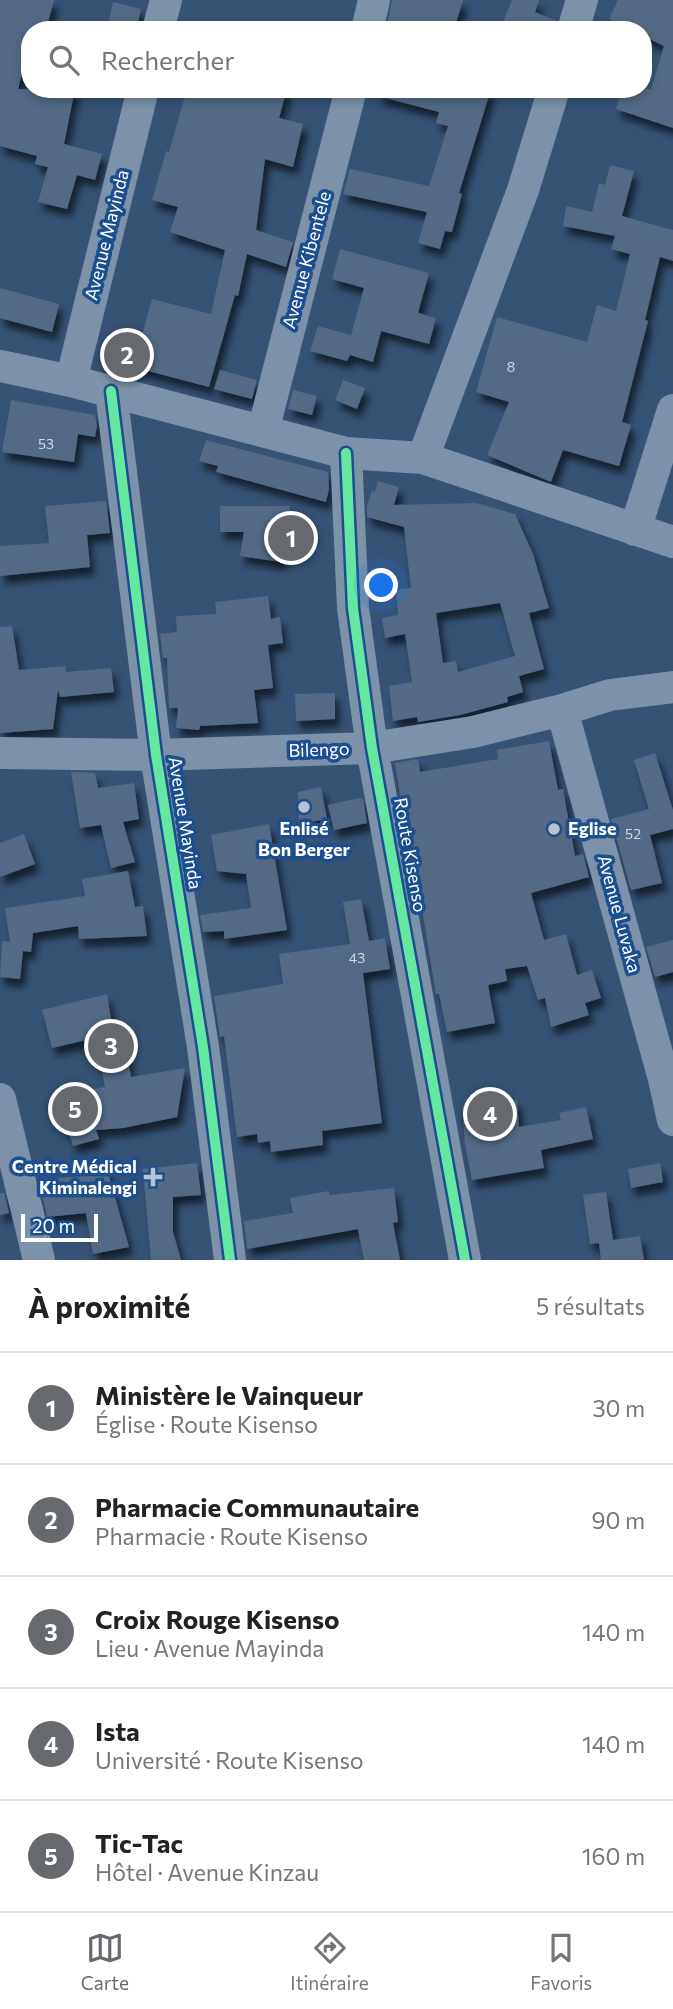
<!DOCTYPE html>
<html lang="fr">
<meta charset="utf-8">
<style>
:root{--surface:#fff;--page:#f6f6f6;--text:#222;--muted:#767676;--line:#e0e0e0;--accent:#666a6f}
body{margin:0;font-family:Commissioner,sans-serif;background:var(--page);color:var(--text)}
.scale{position:absolute;left:21px;bottom:18px;width:77px;box-sizing:border-box;padding-left:7px;border:4px solid #fff;border-top:0;font-size:19px;line-height:24px;white-space:nowrap;color:#fff;-webkit-text-stroke:5px #1b4f8f;paint-order:stroke}
.you{position:absolute;left:382px;top:586px;width:24px;height:24px;margin:-18px;border:5px solid #fff;border-radius:50%;background:#1a73e8;box-shadow:0 0 0 10px #1a73e833}
.badge{display:grid;place-items:center;width:46px;height:46px;border-radius:50%;background:var(--accent);color:#fff;font-size:23px;font-weight:700}
.pin{position:absolute;translate:-50% -50%;border:4px solid #fff;box-shadow:0 2px 7px #0006}
.list{margin:0;padding:0;list-style:none}
h2{display:flex;justify-content:space-between;align-items:center;height:91px;margin:0;padding:0 28px;font-size:30px}
h2 small{font-size:23px;font-weight:400;color:var(--muted)}
.list li{display:grid;grid-template-columns:46px 1fr auto;gap:21px;align-items:center;box-sizing:border-box;height:112px;padding:0 28px;border-top:2px solid var(--line)}
.list b{display:block;font-size:26px;white-space:nowrap}
.list p{margin:0;font-size:23px;white-space:nowrap;color:var(--muted)}
.list em{font-size:23px;font-style:normal;color:var(--muted)}
.icon{flex:none;width:38px;height:38px;fill:none;stroke:currentColor;stroke-width:2;stroke-linecap:round;stroke-linejoin:round}
.map{position:relative;flex:none;width:673px;height:1260px;overflow:hidden}
.search{position:absolute;background:var(--surface);box-shadow:0 4px 10px #0003;left:21px;right:21px;top:21px;height:77px;display:flex;align-items:center;gap:18px;box-sizing:border-box;padding:0 24px;border-radius:28px;color:var(--muted);font-size:26px}
.sheet{height:651px;background:var(--surface)}
nav{display:flex;justify-content:space-around;align-items:center;box-sizing:border-box;height:98px;border-top:2px solid var(--line);background:var(--surface);font-size:19px;color:var(--muted)}
nav a{display:grid;justify-items:center;gap:4px}
nav .on{color:var(--accent)}
.map>svg:first-child{display:block}
.building{fill:#526984;fill-rule:evenodd;filter:url(#shadow)}
.lines{fill:none;stroke-linecap:round;stroke-linejoin:round}
.minor{stroke:#7d92a8;stroke-width:32}
.cycleway-casing{stroke:#1b4f8f;stroke-width:15}
.cycleway{stroke:#66e7a1;stroke-width:10}
.poi-dot{fill:#b9c2ce;stroke:#1b4f8f;stroke-width:2.5}
.labels{text-anchor:middle;stroke-width:7;stroke-linejoin:round;paint-order:stroke}
.number-label{font-size:14px;fill:#d4dae0}
.street-label{font-size:18px;fill:#fff;stroke:#1b4f8f}
.poi-label{font-size:18px;font-weight:bold;fill:#fff;stroke:#1b4f8f}
</style>
<div class="map">
<svg width="673" height="1260" viewBox="0 0 673 1260">
<defs>
<filter id="shadow"><feDropShadow dx="4.5" dy="8" stdDeviation="3.5" flood-color="#0009"/></filter>
</defs>
<rect width="100%" height="100%" fill="#365274"/>
<path class="building" d="M0,0H54L46,30H30V41L18,89H75L64,144L102,154L95,180L77,175L67,209L38,202L48,167L35,164L37,156L0,146Z
M392,0H463L454,30H386Z
M512,0H539L535,12L557,21L555,30H500Z
M618,0H673V128L616,109L622,89H651L664,46L643,36V30H631L609,19Z
M113,2L141,9L136,30H107Z
M187,89H287L279,118L303,124L293,167L265,159L256,230L293,242L286,267L247,254L238,296L235,295L209,387L133,367L152,299L211,314L225,250L170,232L178,207L152,200L166,151L169,152Z
M379,89H491L459,193L462,194L452,232L445,231L440,249L418,243L427,212L343,194L350,169L429,186L448,126L436,123L439,112L378,96Z
M610,165L634,171L622,216L673,230V261L660,257L645,320L648,321L622,422L631,425L619,466L563,450L551,482L487,455L509,402L476,392L497,317L587,342L597,305L616,311L630,254L611,249L615,236L563,226L566,206L592,212L599,183L605,185Z
M340,249L429,273L418,313L436,318L429,344L381,331L373,362L350,355L347,361L310,351L318,326L351,335L364,288L332,279Z
M0,288L59,304L52,332L0,318Z
M220,370L257,380L252,399L214,389Z
M343,380L365,388L357,409L335,400Z
M293,390L317,396L312,415L288,409Z
M11,400L95,415L97,426L95,437L78,434L74,462L2,452Z
M206,440L328,472L329,489L326,502L216,472L218,466L199,461Z
M378,481L399,487L394,505L476,503L515,514L533,554L549,608L529,613L544,669L519,676L523,692L507,697L508,702L460,715L418,722L417,717L393,721L389,686L412,682L405,634L385,638L382,618L398,615L396,590L411,588L404,527L367,517V506L372,491L375,492ZM500,603L515,656L458,672L456,661L443,663L436,613Z
M106,501L110,533L87,535L90,567L0,576V546L49,543L45,506Z
M220,506H290L281,562L240,556L244,532H220Z
M268,596L271,619L280,617L283,643L268,645L273,688L254,690L258,723L200,726L199,730L176,728L178,708H169L167,658H163L160,634L177,632L176,616L216,614L215,602Z
M12,626L19,670L65,666L66,672L111,668L114,692L60,697L58,690L53,729L0,733V627Z
M335,693V719L296,721L295,694Z
M549,741L558,790L563,789L575,856L583,854L589,877L531,893L544,940L566,934L577,975L592,970L601,998L585,1003L589,1015L551,1027L545,998L538,1000L527,966L505,969L507,981L488,985L495,1023L447,1032L439,994H436L412,849H409L395,763L418,759L420,772L498,759L497,750Z
M655,753L673,810V829L650,835L662,883L631,890L611,819L649,809L634,760Z
M71,772L95,773L98,788L134,783L139,819L123,822L135,862L111,868L101,825L80,828Z
M321,787L327,819L299,824L298,792Z
M359,798L363,799L367,823L334,830L328,805Z
M269,824L287,930L224,939V931L203,932L200,915L251,908L246,874L217,871L211,835Z
M24,834L35,864L0,877V843Z
M128,871L135,907L143,906L147,936L79,939L78,926L33,933L31,952L23,951L20,979L0,977L2,941L10,942L5,908L85,896L82,879Z
M361,899L369,941L385,938L390,969L363,973L382,1123L322,1131L323,1145L271,1152L270,1141L258,1143L257,1134L237,1137L224,1036L220,1037L214,996L283,984L279,954L350,944L343,902Z
M673,940V972L655,977L646,947Z
M107,994L113,1032L123,1030L131,1077L185,1068L177,1117L123,1128L96,1130L99,1139L73,1146L67,1127H64L59,1094L105,1087L95,1038L52,1048L42,1010Z
M517,1100L519,1127L561,1120L559,1113L586,1107L593,1139L541,1150L544,1168L472,1180L465,1145L462,1105Z
M197,1163L201,1195L173,1197V1232L181,1260H151L143,1169Z
M660,1163L663,1182L631,1188L628,1169Z
M107,1169L129,1247L93,1254L86,1213L47,1217L39,1180L83,1176L81,1171Z
M394,1188L398,1222L393,1223L400,1260H364L358,1229L247,1249L244,1221L293,1213L290,1198L329,1191V1195Z
M606,1192L613,1240L640,1236L644,1260H601L599,1243L590,1244L583,1195Z
M0,1193H4L9,1213L0,1215Z"/>
<g class="lines">
<path class="minor" d="M158,30L166,0
M367,30L374,0
M573,30L582,0
M0,366L71,381L346,453L423,458L673,542
M71,381L143,89
M111,391L156,755L203,1047L230,1260
M263,431L351,89
M346,453L353,608L372,748L465,1260
M423,458L523,190L554,89
M635,530L673,410
M562,710L664,1079L673,1120
M0,753L156,755L372,748L473,732L562,710L610,695L673,687
M0,1099L39,1260"/>
<defs>
<path id="cycleway" d="M111,391L156,755L203,1047L230,1260
M346,453L353,608L372,748L465,1260"/>
</defs>
<use href="#cycleway" class="cycleway-casing"/>
<use href="#cycleway" class="cycleway"/>
</g>
<g class="poi-dot">
<circle cx="304" cy="807" r="7"/>
<circle cx="554" cy="829" r="7"/>
<path d="M149.5 1166.5h7v7h7v7h-7v7h-7v-7h-7v-7h7z"/>
</g>
<g class="labels">
<g class="number-label">
<text x="511" y="372">8</text>
<text x="46" y="449">53</text>
<text x="633" y="839">52</text>
<text x="357" y="963">43</text>
</g>
<g class="street-label">
<text transform="translate(107 235) rotate(-76)" y="6">Avenue Mayinda</text>
<text transform="translate(307 260) rotate(-75)" y="6">Avenue Kibentele</text>
<text transform="translate(319 750) rotate(-2)" y="6">Bilengo</text>
<text transform="translate(185 823) rotate(81)" y="6">Avenue Mayinda</text>
<text transform="translate(410 855) rotate(80)" y="6">Route Kisenso</text>
<text transform="translate(619 914) rotate(75)" y="6">Avenue Luvaka</text>
</g>
<g class="poi-label">
<text x="304" y="835">Enlisé<tspan x="304" dy="21">Bon Berger</tspan></text>
<text x="568" y="835" text-anchor="start">Eglise</text>
<text x="137" y="1173" text-anchor="end">Centre Médical<tspan x="137" dy="21">Kiminalengi</tspan></text>
</g>
</g>
</svg>
<div class="scale">20 m</div>
<div class="you"></div>
<div class="pin badge" style="left:291px;top:538px">1</div>
<div class="pin badge" style="left:127px;top:355px">2</div>
<div class="pin badge" style="left:111px;top:1046px">3</div>
<div class="pin badge" style="left:490px;top:1114px">4</div>
<div class="pin badge" style="left:75px;top:1109px">5</div>
<div class="search"><svg class="icon" aria-label="search" viewBox="0 0 24 24"><circle cx="10" cy="10" r="6"/><path d="M15 15l6 6"/></svg>Rechercher</div>
</div>
<section class="sheet">
<h2>À proximité<small>5 résultats</small></h2>
<ul class="list">
<li><span class="badge">1</span><div><b>Ministère le Vainqueur</b><p>Église · Route Kisenso</p></div><em>30 m</em></li>
<li><span class="badge">2</span><div><b>Pharmacie Communautaire</b><p>Pharmacie · Route Kisenso</p></div><em>90 m</em></li>
<li><span class="badge">3</span><div><b>Croix Rouge Kisenso</b><p>Lieu · Avenue Mayinda</p></div><em>140 m</em></li>
<li><span class="badge">4</span><div><b>Ista</b><p>Université · Route Kisenso</p></div><em>140 m</em></li>
<li><span class="badge">5</span><div><b>Tic-Tac</b><p>Hôtel · Avenue Kinzau</p></div><em>160 m</em></li>
</ul>
</section>
<nav>
<a class="on"><svg class="icon" aria-label="map" viewBox="0 0 24 24"><path d="M3 6l6-2 6 2 6-2v14l-6 2-6-2-6 2zM9 4v14M15 6v14"/></svg>Carte</a>
<a><svg class="icon" aria-label="directions" viewBox="0 0 24 24"><path d="M12 3l9 9-9 9-9-9zM9 14v-3h6M13 9l2 2-2 2"/></svg>Itinéraire</a>
<a><svg class="icon" aria-label="saved" viewBox="0 0 24 24"><path d="M7 4h10v16l-5-4-5 4z"/></svg>Favoris</a>
</nav>
